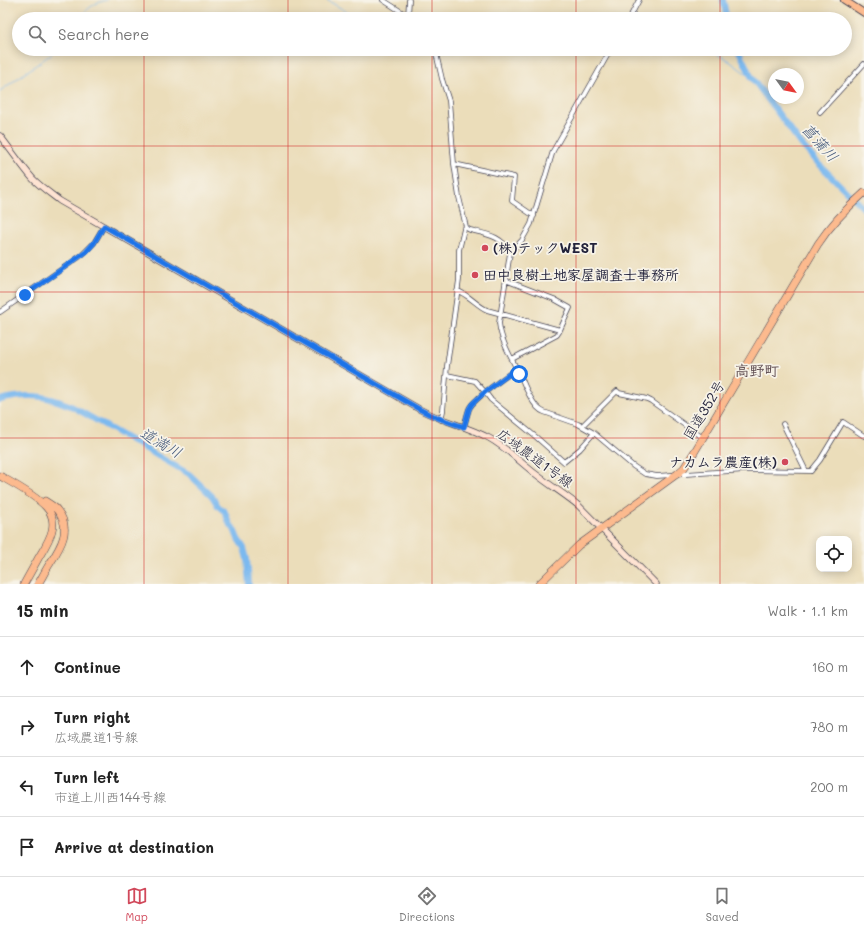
<!DOCTYPE html>
<meta charset="utf-8">
<style>
:root{--surface:#fff;--page:#f2f2f2;--text:#222;--muted:#767676;--line:#e0e0e0;--accent:#d1495b}
body{margin:0;font-family:Mali,"Klee One",sans-serif;background:var(--page);color:var(--text)}
.controls{position:absolute;right:12px;bottom:12px;display:grid;overflow:hidden;border-radius:8px;box-shadow:0 2px 10px #0003}
.controls button{width:36px;height:36px;display:grid;place-items:center;padding:0;border:0;border-bottom:1px solid var(--line);background:var(--surface);color:var(--text);font:20px sans-serif}
.compass{position:absolute;left:768px;top:68px;width:36px;height:36px;border-radius:50%;background:var(--surface);box-shadow:0 2px 10px #0003;rotate:123deg}
.stop{position:absolute;width:12px;height:12px;margin:-9px;border:3px solid #1a73e8;border-radius:50%;background:#fff}
.stop.end{background:#1a73e8;border-color:#fff;box-shadow:0 1px 4px #0008}
.list{margin:0;padding:0;list-style:none}
h2{display:flex;justify-content:space-between;align-items:center;height:52px;margin:0;padding:0 16px;font-size:17px}
h2 small{font-size:13px;font-weight:400;color:var(--muted)}
.list li{display:grid;grid-template-columns:26px 1fr auto;gap:12px;align-items:center;box-sizing:border-box;height:60px;padding:0 16px;border-top:1px solid var(--line)}
.list b{display:block;font-size:15px;white-space:nowrap}
.list p{margin:0;font-size:13px;white-space:nowrap;color:var(--muted)}
.list em{font-size:13px;font-style:normal;color:var(--muted)}
.icon{flex:none;width:22px;height:22px;fill:none;stroke:currentColor;stroke-width:2;stroke-linecap:round;stroke-linejoin:round}
.map{position:relative;flex:none;width:864px;height:584px;overflow:hidden}
.search{position:absolute;background:var(--surface);box-shadow:0 2px 10px #0003;left:12px;right:12px;top:12px;height:44px;display:flex;align-items:center;gap:10px;box-sizing:border-box;padding:0 14px;border-radius:22px;color:var(--muted);font-size:15px}
.sheet{height:292px;background:var(--surface)}
nav{display:flex;justify-content:space-around;align-items:center;box-sizing:border-box;height:56px;border-top:1px solid var(--line);background:var(--surface);font-size:11px;color:var(--muted)}
nav a{display:grid;justify-items:center;gap:2px}
nav .on{color:var(--accent)}
.map>svg:first-child{display:block}
.lines{fill:none;stroke-linecap:round;stroke-linejoin:round}
.stream{stroke:#7cb9ef;stroke-width:1}
.river{stroke:#7cb9ef;stroke-width:6}
.street-casing{stroke:#403e4e;stroke-width:5.5}
.secondary-casing{stroke:#403e4e;stroke-width:7}
.primary-casing{stroke:#403e4e;stroke-width:8}
.highway-casing{stroke:#403e4e;stroke-width:8}
.street{stroke:#fff;stroke-width:4}
.secondary{stroke:#fee3d2;stroke-width:5.5}
.primary{stroke:#fcba8e;stroke-width:6}
.highway{stroke:#fcba8e;stroke-width:7}
.route{stroke:#1a73e8;stroke-width:5}
.grid{fill:none;stroke:#d62828;stroke-width:1;stroke-opacity:0.55}
.poi-dot{fill:#d1495b;stroke:#f7f3e8;stroke-width:1.5}
.labels{text-anchor:middle;stroke-width:3.5;stroke-linejoin:round;paint-order:stroke}
.poi-label{font-size:14px;font-weight:bold;fill:#22223b;stroke:#f7f3e8;text-anchor:start}
.street-label{font-size:14px;fill:#22223b;stroke:#f7f3e8}
.water-label{font-size:15px;font-style:italic;fill:#42577a;stroke:#f7f3e8}
.neighbourhood-label{font-size:15px;font-weight:bold;fill:#604e52;stroke:#f7f3e8}
</style>
<div class="map">
<svg width="864" height="584" viewBox="0 0 864 584">
<rect width="100%" height="100%" fill="#f7f3e8"/>
<filter id="ink" filterUnits="userSpaceOnUse"><feTurbulence type="fractalNoise" baseFrequency=".025" numOctaves="2"/><feDisplacementMap in="SourceGraphic" scale="8" xChannelSelector="R" yChannelSelector="G"/><feConvolveMatrix kernelMatrix="1 2 1 2 8 2 1 2 1" color-interpolation-filters="sRGB"/></filter>
<filter id="wash" filterUnits="userSpaceOnUse"><feTurbulence type="fractalNoise" baseFrequency=".012" numOctaves="4" result="noise"/><feDisplacementMap in="SourceGraphic" scale="16" xChannelSelector="R" yChannelSelector="G"/><feGaussianBlur stdDeviation="0.9" result="paint"/><feColorMatrix in="noise" values="0 0 0 0 0 0 0 0 0 0 0 0 0 0 0 0 0 1.4 0 .05"/><feComposite in="paint" operator="in"/></filter>
<g filter="url(#wash)">
<rect width="100%" height="100%" fill="#ebddba"/>
<g class="lines">
<path class="stream" d="M327,0L359,19
M79,19C86,9 94,3 107,0
M709,49L729,61L752,78
M0,91L50,55L56,49"/>
<path class="river" d="M723,0L727,19
M738,49L752,78L801,144L817,162L864,209
M0,400C16,396 35,394 51,399C59,401 66,404 73,407L189,474L212,496L218,506L225,512L229,523L234,529L238,539L244,548L247,559L249,584"/>
</g>
</g>
<g filter="url(#ink)">
<g class="lines">
<defs>
<path id="street" d="M383,0L408,16L411,19
M408,16L409,0
M629,19L639,0
M435,49L442,79L449,101L454,164L459,197L466,227L468,229L470,230C486,234 503,236 510,253
M611,49L553,151L531,224L522,240L510,253L499,323C501,342 512,359 521,377C525,387 530,399 537,407C539,409 541,411 544,412L578,424L594,433L633,466L645,474L657,476L671,475L746,470L811,471
M820,112L864,64
M454,164L514,177L512,201L534,216
M505,280L554,299L570,308L559,332L557,335L512,359
M457,291C467,293 477,306 487,310L560,330
M0,312L82,255L94,243L104,226
M447,375L475,381L485,392L491,400L536,437L564,462L580,449L594,433
M441,420L443,411L447,366L459,280V250L464,229L466,227
M783,424L806,471
M582,426L617,391L619,393L647,399L651,401L703,438
M464,427C466,421 467,413 470,407C478,395 504,378 516,369
M811,471L820,460L843,422L864,436"/>
<path id="secondary" d="M0,136C11,150 21,165 33,179C41,187 51,194 60,201L419,409C441,421 467,426 489,438C507,448 521,463 537,475C551,486 566,495 579,506L656,584"/>
<path id="primary" d="M844,0L864,13"/>
<path id="highway" d="M0,476C14,484 35,495 46,507C61,523 48,542 39,557C34,566 29,575 24,584
M38,584C42,578 45,571 49,565C60,548 73,529 57,510C54,506 49,504 45,501
M539,584L579,545L677,474L684,468L695,451L818,244C831,224 847,208 864,193"/>
</defs>
<use href="#street" class="street-casing"/>
<use href="#secondary" class="secondary-casing"/>
<use href="#primary" class="primary-casing"/>
<use href="#highway" class="highway-casing"/>
<use href="#street" class="street"/>
<use href="#secondary" class="secondary"/>
<use href="#primary" class="primary"/>
<use href="#highway" class="highway"/>
</g>
</g>
<g class="lines" filter="url(#ink)">
<path class="route" d="M25,295L86,252L94,243L104,226L419,409C433,417 448,422 464,427L469,409L472,404L485,392L516,369L519,374"/>
</g>
<path class="grid" d="M144,0V19M288,0V19M432,0V19M576,0V19M720,0V19M144,49V584M288,49V584M432,49V584M576,49V584M720,49V584M0,146H864M0,292H864M0,438H864"/>
<g class="poi-dot">
<circle cx="485" cy="248" r="4"/>
<circle cx="475" cy="275" r="4"/>
<circle cx="785" cy="462" r="4"/>
</g>
<g class="labels">
<g class="poi-label">
<text x="493" y="253">(株)テックWEST</text>
<text x="483" y="280">田中良樹土地家屋調査士事務所</text>
<text x="777" y="467" text-anchor="end">ナカムラ農産(株)</text>
</g>
<g class="street-label">
<text transform="translate(704 410) rotate(-59)" y="5">国道352号</text>
<text transform="translate(535 458) rotate(36)" y="5">広域農道1号線</text>
</g>
<g class="water-label">
<text transform="translate(820 143) rotate(48)" y="5">菖蒲川</text>
<text transform="translate(161 443) rotate(30)" y="5">道満川</text>
</g>
<g class="neighbourhood-label">
<text x="757" y="376">高野町</text>
</g>
</g>
</svg>
<div class="controls">
<button><svg class="icon" aria-label="locate" viewBox="0 0 24 24"><circle cx="12" cy="12" r="6"/><path d="M12 2v4M12 18v4M2 12h4M18 12h4"/></svg></button>
</div>
<svg class="compass" viewBox="-18 -18 36 36"><path d="M0-13l5 13h-10z" fill="#e53935"/><path d="M0 13l5-13h-10z" fill="#767676"/></svg>
<div class="stop" style="left:519px;top:374px"></div>
<div class="stop end" style="left:25px;top:295px"></div>
<div class="search"><svg class="icon" aria-label="search" viewBox="0 0 24 24"><circle cx="10" cy="10" r="6"/><path d="M15 15l6 6"/></svg>Search here</div>
</div>
<section class="sheet">
<h2>15 min<small>Walk · 1.1 km</small></h2>
<ul class="list">
<li><svg class="icon" aria-label="ahead" viewBox="0 0 24 24"><path d="M12 20V5M6 11l6-6 6 6"/></svg><div><b>Continue</b></div><em>160 m</em></li>
<li><svg class="icon" aria-label="right" viewBox="0 0 24 24"><path d="M7 20v-9h11M14 6l5 5-5 5"/></svg><div><b>Turn right</b><p>広域農道1号線</p></div><em>780 m</em></li>
<li><svg class="icon" aria-label="left" viewBox="0 0 24 24"><path d="M17 20v-9H6M10 6l-5 5 5 5"/></svg><div><b>Turn left</b><p>市道上川西144号線</p></div><em>200 m</em></li>
<li><svg class="icon" aria-label="arrive" viewBox="0 0 24 24"><path d="M6 21V4h12l-3 4 3 4H6"/></svg><div><b>Arrive at destination</b></div></li>
</ul>
</section>
<nav>
<a class="on"><svg class="icon" aria-label="map" viewBox="0 0 24 24"><path d="M3 6l6-2 6 2 6-2v14l-6 2-6-2-6 2zM9 4v14M15 6v14"/></svg>Map</a>
<a><svg class="icon" aria-label="directions" viewBox="0 0 24 24"><path d="M12 3l9 9-9 9-9-9zM9 14v-3h6M13 9l2 2-2 2"/></svg>Directions</a>
<a><svg class="icon" aria-label="saved" viewBox="0 0 24 24"><path d="M7 4h10v16l-5-4-5 4z"/></svg>Saved</a>
</nav>
